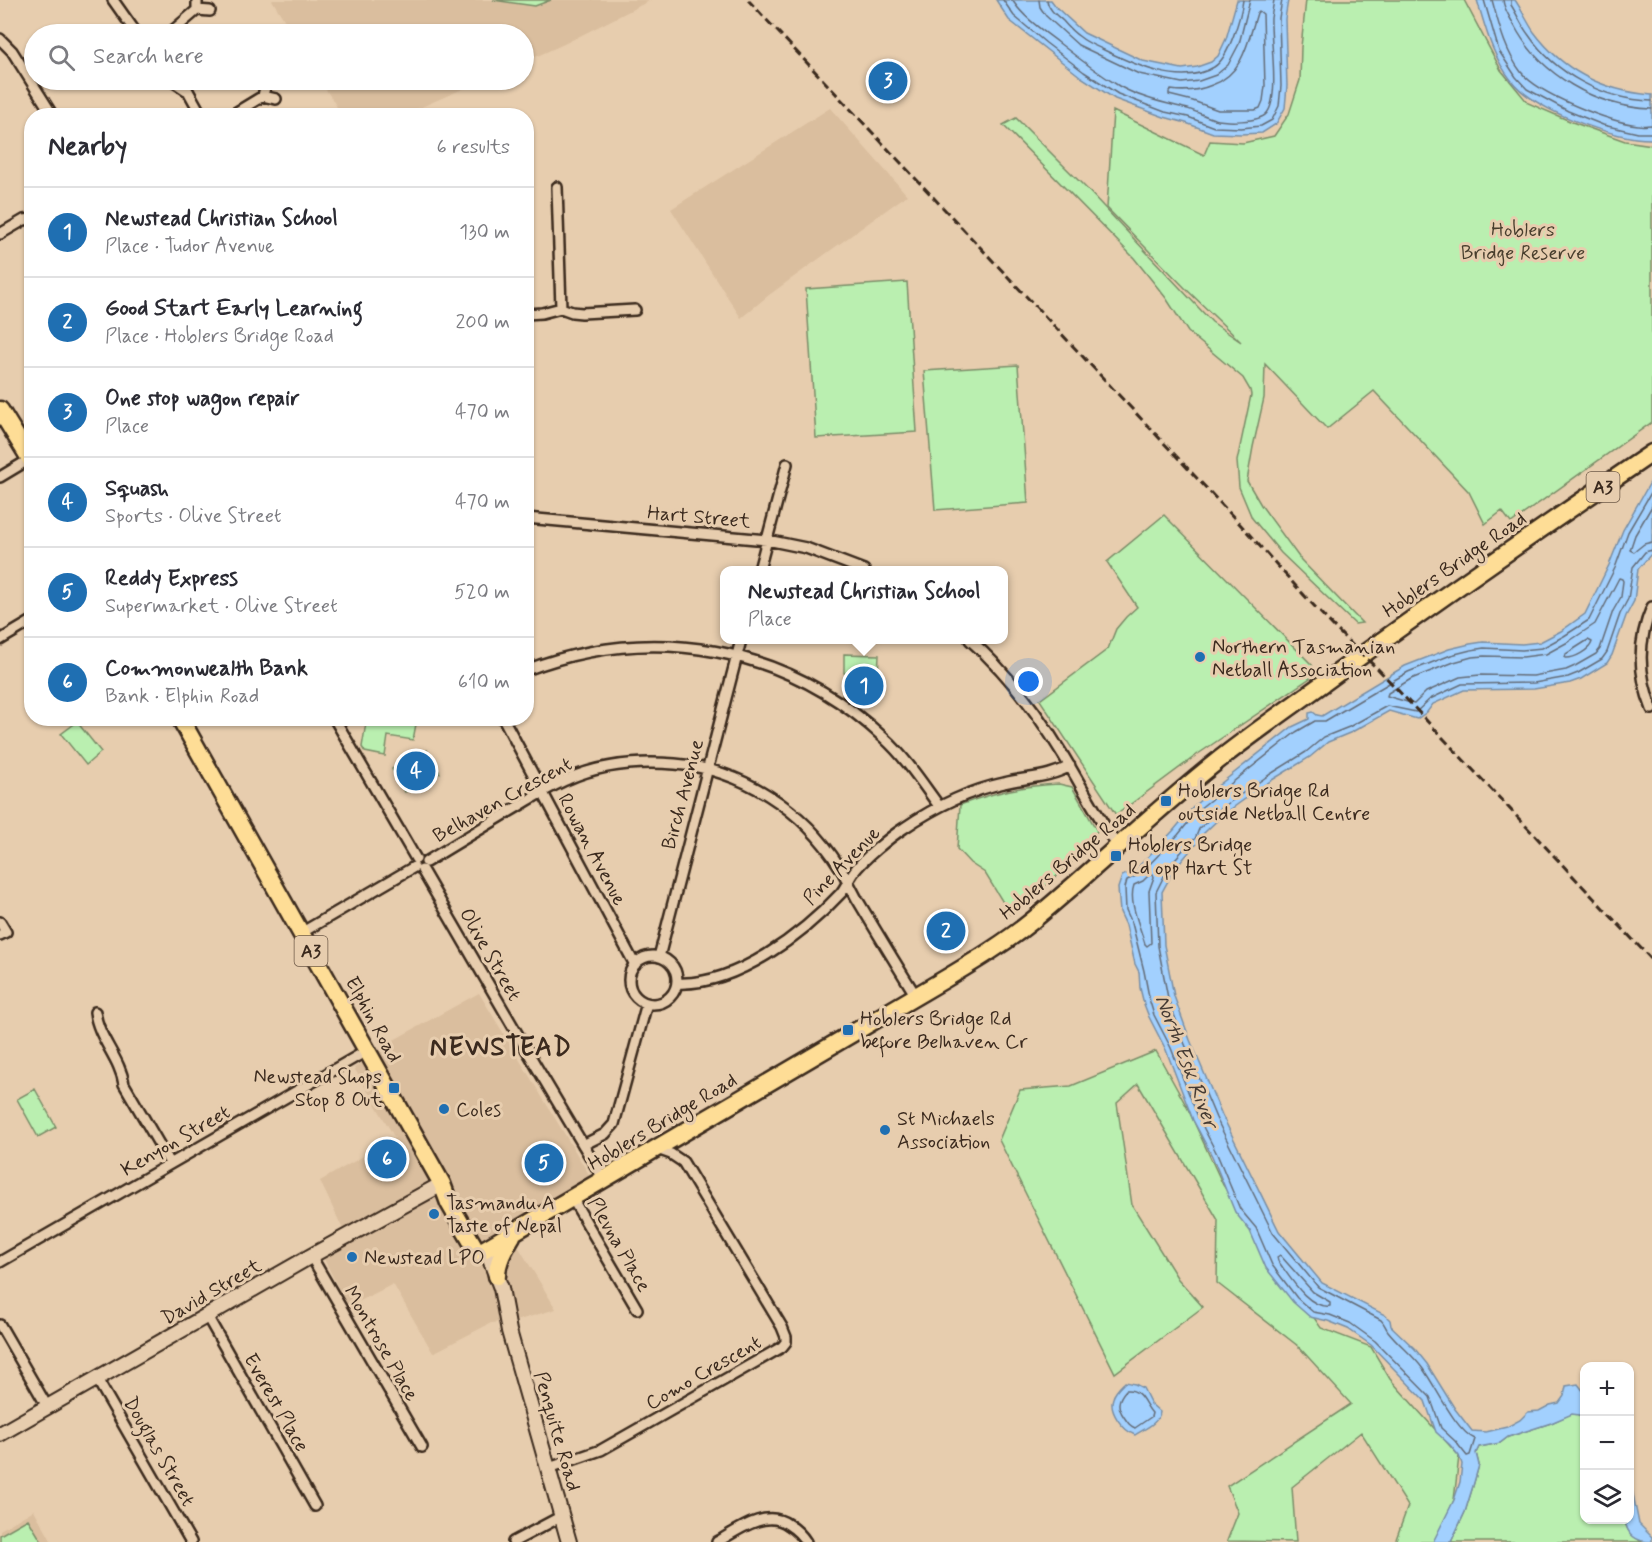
<!DOCTYPE html>
<meta charset="utf-8">
<style>
:root{--surface:#fff;--page:#f2f2f3;--text:#2b2b33;--muted:#7c7c81;--line:#e1e1e2;--accent:#1f6fb2}
body{margin:0;font-family:Mynerve,sans-serif;background:var(--page);color:var(--text)}
.controls{position:absolute;right:18px;bottom:18px;display:grid;overflow:hidden;border-radius:12px;box-shadow:0 2px 4px #0004}
.controls button{width:54px;height:54px;display:grid;place-items:center;padding:0;border:0;border-bottom:2px solid var(--line);background:var(--surface);color:var(--text);font:30px sans-serif}
.you{position:absolute;left:1029px;top:682px;width:21px;height:21px;margin:-15px;border:4px solid #fff;border-radius:50%;background:#1a73e8;box-shadow:0 0 0 9px #1a73e833}
.badge{display:grid;place-items:center;width:39px;height:39px;border-radius:50%;background:var(--accent);color:#fff;font-size:20px;font-weight:700}
.pin{position:absolute;translate:-50% -50%;border:3px solid #fff;box-shadow:0 2px 6px #0006}
.popup{position:absolute;left:720px;top:566px;width:288px;height:78px;box-sizing:border-box;display:grid;place-content:center;border-radius:12px;background:var(--surface);filter:drop-shadow(0 2px 4px #0005);font-size:20px;white-space:nowrap;color:var(--muted)}
.popup b{font-size:22px;color:var(--text)}
.popup::after{content:'';position:absolute;left:50%;top:100%;margin-left:-12px;border:12px solid transparent;border-top-color:var(--surface)}
.list{margin:0;padding:0;list-style:none}
h2{display:flex;justify-content:space-between;align-items:center;height:78px;margin:0;padding:0 24px;font-size:26px}
h2 small{font-size:20px;font-weight:400;color:var(--muted)}
.list li{display:grid;grid-template-columns:39px 1fr auto;gap:18px;align-items:center;box-sizing:border-box;height:90px;padding:0 24px;border-top:2px solid var(--line)}
.list b{display:block;font-size:22px;white-space:nowrap}
.list p{margin:0;font-size:20px;white-space:nowrap;color:var(--muted)}
.list em{font-size:20px;font-style:normal;color:var(--muted)}
.icon{flex:none;width:33px;height:33px;fill:none;stroke:currentColor;stroke-width:2;stroke-linecap:round;stroke-linejoin:round}
.map{position:relative;flex:none;width:1652px;height:1542px;overflow:hidden}
.search{position:absolute;background:var(--surface);box-shadow:0 2px 4px #0004;left:24px;top:24px;width:510px;height:66px;display:flex;align-items:center;gap:15px;box-sizing:border-box;padding:0 21px;border-radius:33px;color:var(--muted);font-size:22px}
.panel{position:absolute;background:var(--surface);box-shadow:0 2px 4px #0004;left:24px;top:108px;width:510px;height:618px;border-radius:24px}
.map>svg:first-child{display:block}
.built{fill:#dabe9e}
.green{fill:#baefb0;stroke:#7a8c67;stroke-width:1.5}
.water{fill:#a2d0fe;stroke:#798ea4;stroke-width:1.5}
.lines{fill:none;stroke-linecap:round;stroke-linejoin:round}
.shore{stroke:#646c78;stroke-width:1.5}
.street-casing{stroke:#3b2a1e;stroke-width:14}
.secondary-casing{stroke:#3b2a1e;stroke-width:18}
.highway-casing{stroke:#3b2a1e;stroke-width:21}
.street{stroke:#e7cdae;stroke-width:9}
.secondary{stroke:#e7cdae;stroke-width:14}
.highway{stroke:#fedd96;stroke-width:16}
.rail{stroke:#3b2a1e;stroke-width:3;stroke-dasharray:9 4.5;stroke-linecap:butt}
.poi-dot{fill:#1f6fb2;stroke:#e7cdae;stroke-width:2}
.labels{text-anchor:middle;stroke-width:6;stroke-linejoin:round;paint-order:stroke}
.shield{fill:#e7cdae;stroke:#6f5b49;stroke-width:1.5}
.shield-label{font-size:18px;font-weight:bold;fill:#3b2a1e}
.park-label{font-size:20px;fill:#483e2d;stroke:#e7cdae}
.street-label{font-size:20px;fill:#3b2a1e;stroke:#e7cdae}
.poi-label{font-size:20px;fill:#3b2a1e;stroke:#e7cdae;text-anchor:start}
.water-label{font-size:21px;font-style:italic;fill:#453b34;stroke:#e7cdae}
.district-label{font-size:26px;font-weight:bold;letter-spacing:1.5px;fill:#3b2a1e;stroke:#e7cdae}
</style>
<div class="map">
<svg width="1652" height="1542" viewBox="0 0 1652 1542">
<rect width="100%" height="100%" fill="#e7cdae"/>
<filter id="ink" filterUnits="userSpaceOnUse"><feTurbulence type="fractalNoise" baseFrequency=".0167" numOctaves="2"/><feDisplacementMap in="SourceGraphic" scale="12" xChannelSelector="R" yChannelSelector="G"/><feConvolveMatrix kernelMatrix="1 2 1 2 8 2 1 2 1" color-interpolation-filters="sRGB"/></filter>
<g filter="url(#ink)">
<path class="built" d="M272,0H651L564,44L524,62V34H293Z
M320,80H483L401,116L342,115Z
M830,108L907,195L769,295L741,318L671,209Z
M479,993L590,1176L506,1226L556,1309L519,1320L491,1323L433,1353L393,1284L348,1307L324,1259L350,1244L320,1181L395,1138L354,1068L366,1061L381,1047Z
M34,1510L52,1542H0V1530Z"/>
<path class="green" d="M493,0H551L535,6Z
M1306,0H1464L1501,70L1528,103L1572,122L1625,141L1652,145V422L1511,523L1502,511L1485,524L1469,492L1374,391L1327,429L1265,364L1264,398L1253,447L1247,481L1261,505L1301,560L1362,623L1355,624L1281,553L1252,518L1239,487L1237,461L1251,395L1250,390L1243,378L1188,332L1166,298L1134,258L1003,125L1016,118L1087,189L1212,322L1241,342L1187,290L1107,208L1113,111L1204,155L1210,141L1243,143L1274,136L1289,114L1300,80L1301,47Z
M907,282L917,432L816,438L806,289Z
M1018,365L1028,503L935,510L924,371Z
M1164,515L1312,665L1316,674L1198,754L1116,815L1040,700L1108,649L1116,629L1126,617L1137,607L1107,562Z
M844,654L879,655L878,674L844,673Z
M347,719H417L413,740L388,736L385,756L365,752L362,747L366,723L348,720Z
M77,722L101,752L86,765L61,734Z
M427,750L440,773L405,792L392,769Z
M1059,784L1072,787L1097,831C1076,865 1041,889 1010,914L985,873L970,863L957,849L960,805C992,793 1024,785 1059,784Z
M1156,1051L1188,1109L1223,1185L1321,1328L1371,1347L1390,1379L1459,1456L1454,1500L1435,1542H1395L1408,1506L1361,1432L1292,1487L1296,1542L1227,1541L1238,1513L1227,1486L1351,1404L1298,1346L1217,1283L1218,1220L1138,1084L1117,1103L1132,1205L1178,1279L1203,1307L1115,1373L999,1140L1020,1090L1071,1086Z
M35,1089L56,1127L38,1137L17,1099Z
M1572,1413L1579,1415L1584,1422V1520H1625C1626,1531 1632,1536 1642,1542H1451L1465,1512L1473,1486L1479,1465L1476,1453L1479,1447L1500,1443L1508,1437L1551,1423Z
M28,1519L42,1542H0V1535Z"/>
<path class="water" d="M996,0H1051L1057,8L1084,33L1143,61L1182,69L1197,67L1211,62L1218,56L1226,39L1237,0H1288L1285,19L1287,86L1285,108L1276,124L1262,133L1241,134L1213,133L1186,123L1164,117L1115,99L1081,77L1009,20Z
M1477,0H1515C1522,10 1527,22 1534,32C1563,71 1604,91 1652,95V139C1615,140 1533,110 1511,80C1492,56 1486,29 1477,0Z
M1652,479V553L1638,569L1634,601L1626,616L1612,655L1607,663L1581,679L1570,683L1534,689L1464,690L1433,704L1427,712L1417,719L1389,711L1352,732L1328,742L1310,757L1272,780L1224,814L1204,833L1199,843L1194,846L1174,870L1162,892L1164,945L1174,996L1190,1040L1222,1115L1279,1231L1322,1283L1385,1315L1390,1320L1391,1326L1415,1349L1427,1364L1455,1409L1472,1431L1486,1432L1507,1427L1520,1420L1528,1412L1539,1411L1550,1405L1559,1403L1564,1396L1566,1386L1578,1384L1584,1392V1422L1579,1415L1572,1414L1551,1423L1508,1437L1500,1443L1479,1447L1476,1453L1479,1465L1473,1486L1465,1512L1451,1542H1433L1454,1500L1460,1482L1462,1464L1459,1456L1450,1445L1436,1432L1425,1401L1371,1345L1348,1329L1328,1321L1310,1317L1293,1302L1266,1268L1250,1231L1235,1212L1212,1156L1193,1120L1166,1050L1149,1017L1144,1004L1140,988L1139,972L1135,964L1126,925L1120,912L1118,888L1122,876L1135,870L1173,831L1195,805L1205,796L1292,727L1309,719V713L1313,712L1317,715L1322,716L1405,666L1449,649L1470,644L1483,642L1522,644L1540,642L1561,631L1585,614L1609,565L1623,530Z
M1125,1382L1135,1384L1143,1388L1151,1404L1160,1412C1159,1423 1144,1429 1135,1435C1123,1430 1108,1412 1113,1398C1115,1391 1120,1387 1125,1382Z
M1630,1479L1639,1524L1652,1537V1542C1637,1542 1627,1536 1625,1520H1630Z"/>
<g class="lines">
<path class="shore" d="M1003,0L1014,16L1046,43L1084,72L1118,94L1165,112L1188,117L1214,127L1241,128L1261,126L1272,120L1279,106L1281,86L1279,18L1282,0
M1012,0C1024,18 1042,30 1059,43C1078,58 1098,73 1119,86C1140,98 1165,103 1188,109C1197,112 1205,116 1214,119C1225,122 1259,123 1267,113C1280,97 1270,40 1271,18C1272,12 1273,6 1274,0
M1039,0L1040,7L1046,16L1078,45L1139,74L1182,83L1199,81L1216,75L1228,65L1239,44L1250,0
M1047,0C1048,9 1056,15 1063,21C1068,27 1074,33 1080,37C1087,43 1096,46 1104,50C1135,65 1182,87 1214,67C1229,58 1241,16 1243,0
M1484,0L1499,51L1516,77L1527,89L1568,111L1603,125L1638,133H1652
M1492,0C1499,25 1505,51 1521,72C1539,95 1610,122 1638,125C1643,126 1647,125 1652,125
M1503,0C1504,10 1510,17 1514,25C1540,75 1596,107 1652,109
M1511,0V5C1517,14 1521,25 1528,34C1555,74 1604,100 1652,101
M1259,11L1263,14L1265,86L1263,101L1260,108L1255,110H1218L1193,101L1169,95V92L1171,90C1185,92 1198,91 1212,85C1243,74 1248,42 1257,13Z
M1652,491L1628,532L1615,568L1589,620L1564,636L1542,648L1522,650L1484,648L1471,650L1451,655L1408,672L1325,721H1315L1296,732L1209,801L1199,809L1178,835L1140,874L1127,880L1125,888L1126,910L1132,923L1144,971L1150,1002L1154,1015L1171,1048L1198,1117L1217,1154L1240,1209L1256,1228L1272,1265L1297,1298L1313,1312L1330,1315L1350,1323L1375,1341L1430,1397L1441,1428L1455,1441L1467,1456L1470,1455L1475,1439C1455,1430 1437,1388 1423,1369C1413,1355 1399,1345 1388,1331C1385,1327 1385,1324 1381,1320L1318,1287L1273,1233L1216,1118L1184,1042L1168,998L1158,946L1156,892L1169,866L1190,842L1195,839L1199,829L1220,809L1269,775L1306,752L1324,737L1349,727L1387,706L1416,712L1430,699L1462,684L1534,683L1568,677L1578,673L1602,659L1607,652L1620,614L1628,599L1633,567L1645,552L1652,550
M1652,506L1635,535L1630,550L1634,552L1644,544L1652,542
M1619,578L1622,579L1623,581L1621,597L1613,611L1600,649L1596,654L1575,666L1566,670L1533,676L1480,675L1460,677L1426,692L1414,704L1387,696L1388,693L1411,679L1454,662L1472,657L1484,656L1523,657L1546,654L1568,642L1595,624Z
M1588,640L1592,642C1590,650 1574,659 1565,658L1566,654Z
M1150,874H1153L1154,877L1149,891L1151,943L1147,946L1145,944C1140,926 1128,902 1134,885L1143,881Z
M1280,1255L1313,1292L1330,1302V1306C1308,1309 1290,1277 1278,1261L1277,1257Z
M1126,1390C1142,1389 1143,1403 1152,1413L1151,1417L1135,1428C1129,1425 1128,1423 1124,1417C1117,1407 1117,1400 1126,1390Z"/>
<defs>
<path id="street" d="M113,0L137,34
M197,10L210,11
M169,34L197,10V0
M0,39L12,51L53,116
M171,80L186,90
M182,80L202,116
M263,96L266,83
M230,116L263,96L276,99
M557,187L561,308
M0,234L24,220L32,219
M526,314L542,313L561,308L572,312L582,313L635,310
M0,477L30,459
M526,518L767,540L806,548L864,570
M759,570L787,464
M1652,607C1637,642 1638,674 1652,709
M0,640L32,621
M970,640C1008,673 1037,712 1063,755C1081,785 1098,817 1118,847
M526,670C652,622 786,646 884,738C906,758 922,783 939,806
M334,718L416,859
M503,718L635,965
M426,862C455,844 484,827 512,810C531,799 548,787 568,779C602,764 638,761 675,764C742,769 804,810 839,866C846,877 851,888 857,899C876,931 896,964 916,996
M422,870L536,1066L604,1180
M0,922L6,932L0,935
M301,933L414,867
M629 980a24 24 0 1 1 48 0a24 24 0 1 1-48 0Z
M659,957L741,640
M677,983C736,986 803,934 841,893C846,887 848,880 853,873C862,860 890,837 904,828C935,807 967,791 1004,783C1027,777 1049,778 1070,766
M95,1012C98,1038 120,1058 124,1084L170,1163
M583,1145L605,1134L614,1124L647,1003
M572,1198L637,1309
M311,1256L422,1447
M0,1262L368,1050
M207,1316L315,1506
M0,1325L48,1408
M97,1379L191,1542
M549,1468L601,1450L782,1347L786,1342V1337L782,1327L683,1162L671,1154L657,1149
M513,1542L562,1516
M717,1542C738,1530 766,1508 789,1525C797,1530 801,1534 806,1542"/>
<path id="secondary" d="M486,1249L501,1288L509,1331L569,1542
M0,1434L311,1256L442,1184"/>
<path id="highway" d="M0,410L32,462
M180,718L442,1184L449,1203L478,1253L945,979C975,961 1005,943 1032,921C1094,870 1152,813 1215,763C1249,736 1285,711 1321,685C1429,606 1540,529 1652,453
M497,1276C497,1261 505,1248 512,1236"/>
</defs>
<use href="#street" class="street-casing"/>
<use href="#secondary" class="secondary-casing"/>
<use href="#highway" class="highway-casing"/>
<use href="#street" class="street"/>
<use href="#secondary" class="secondary"/>
<use href="#highway" class="highway"/>
<path class="rail" d="M748,0L1239,523C1284,572 1328,625 1378,669L1652,960"/>
</g>
</g>
<g class="poi-dot">
<circle cx="1200" cy="657" r="6"/>
<rect x="1160" y="795" width="12" height="12" rx="3"/>
<rect x="1110" y="850" width="12" height="12" rx="3"/>
<rect x="842" y="1024" width="12" height="12" rx="3"/>
<rect x="388" y="1082" width="12" height="12" rx="3"/>
<circle cx="444" cy="1109" r="6"/>
<circle cx="885" cy="1130" r="6"/>
<circle cx="434" cy="1214" r="6"/>
<circle cx="352" cy="1257" r="6"/>
</g>
<g class="labels">
<g class="shield">
<rect x="1586.5" y="472" width="33" height="30" rx="4.5"/>
<rect x="294.5" y="936" width="33" height="30" rx="4.5"/>
</g>
<g class="shield-label">
<text x="1603" y="493">A3</text>
<text x="311" y="957">A3</text>
</g>
<g class="park-label">
<text x="1523" y="236">Hoblers<tspan x="1523" dy="23">Bridge Reserve</tspan></text>
</g>
<g class="street-label">
<text transform="translate(699 516) rotate(5)" y="7">Hart Street</text>
<text transform="translate(1454 564) rotate(-35)" y="7">Hoblers Bridge Road</text>
<text transform="translate(682 794) rotate(-75)" y="7">Birch Avenue</text>
<text transform="translate(502 799) rotate(-29)" y="7">Belhaven Crescent</text>
<text transform="translate(593 849) rotate(62)" y="7">Rowan Avenue</text>
<text transform="translate(1067 861) rotate(-40)" y="7">Hoblers Bridge Road</text>
<text transform="translate(841 865) rotate(-46)" y="7">Pine Avenue</text>
<text transform="translate(491 954) rotate(60)" y="7">Olive Street</text>
<text transform="translate(374 1019) rotate(61)" y="7">Elphin Road</text>
<text transform="translate(662 1121) rotate(-31)" y="7">Hoblers Bridge Road</text>
<text transform="translate(175 1140) rotate(-30)" y="7">Kenyon Street</text>
<text transform="translate(620 1244) rotate(60)" y="7">Plevna Place</text>
<text transform="translate(211 1291) rotate(-30)" y="7">David Street</text>
<text transform="translate(382 1343) rotate(60)" y="7">Montrose Place</text>
<text transform="translate(703 1372) rotate(-30)" y="7">Como Crescent</text>
<text transform="translate(277 1402) rotate(60)" y="7">Everest Place</text>
<text transform="translate(558 1431) rotate(74)" y="7">Penquite Road</text>
<text transform="translate(160 1451) rotate(60)" y="7">Douglas Street</text>
</g>
<g class="poi-label">
<text x="1212" y="653">Northern Tasmanian<tspan x="1212" dy="23">Netball Association</tspan></text>
<text x="1178" y="797">Hoblers Bridge Rd<tspan x="1178" dy="23">outside Netball Centre</tspan></text>
<text x="1128" y="851">Hoblers Bridge<tspan x="1128" dy="23">Rd opp Hart St</tspan></text>
<text x="860" y="1025">Hoblers Bridge Rd<tspan x="860" dy="23">before Belhaven Cr</tspan></text>
<text x="382" y="1083" text-anchor="end">Newstead Shops<tspan x="382" dy="23">Stop 8 Out</tspan></text>
<text x="456" y="1116">Coles</text>
<text x="897" y="1125">St Michaels<tspan x="897" dy="23">Association</tspan></text>
<text x="446" y="1209">Tasmandu A<tspan x="446" dy="23">Taste of Nepal</tspan></text>
<text x="364" y="1264">Newstead LPO</text>
</g>
<g class="water-label">
<text transform="translate(1187 1061) rotate(69)" y="7">North Esk River</text>
</g>
<g class="district-label">
<text x="501" y="1055">NEWSTEAD</text>
</g>
</g>
</svg>
<div class="controls">
<button>+</button>
<button>−</button>
<button><svg class="icon" aria-label="layers" viewBox="0 0 24 24"><path d="M12 4l9 5-9 5-9-5zM3 14l9 5 9-5"/></svg></button>
</div>
<div class="you"></div>
<div class="pin badge" style="left:864px;top:686px">1</div>
<div class="popup"><b>Newstead Christian School</b>Place</div>
<div class="pin badge" style="left:946px;top:931px">2</div>
<div class="pin badge" style="left:888px;top:81px">3</div>
<div class="pin badge" style="left:416px;top:771px">4</div>
<div class="pin badge" style="left:544px;top:1163px">5</div>
<div class="pin badge" style="left:387px;top:1159px">6</div>
<div class="search"><svg class="icon" aria-label="search" viewBox="0 0 24 24"><circle cx="10" cy="10" r="6"/><path d="M15 15l6 6"/></svg>Search here</div>
<section class="panel">
<h2>Nearby<small>6 results</small></h2>
<ul class="list">
<li><span class="badge">1</span><div><b>Newstead Christian School</b><p>Place · Tudor Avenue</p></div><em>130 m</em></li>
<li><span class="badge">2</span><div><b>Good Start Early Learning</b><p>Place · Hoblers Bridge Road</p></div><em>200 m</em></li>
<li><span class="badge">3</span><div><b>One stop wagon repair</b><p>Place</p></div><em>470 m</em></li>
<li><span class="badge">4</span><div><b>Squash</b><p>Sports · Olive Street</p></div><em>470 m</em></li>
<li><span class="badge">5</span><div><b>Reddy Express</b><p>Supermarket · Olive Street</p></div><em>520 m</em></li>
<li><span class="badge">6</span><div><b>Commonwealth Bank</b><p>Bank · Elphin Road</p></div><em>610 m</em></li>
</ul>
</section>
</div>
